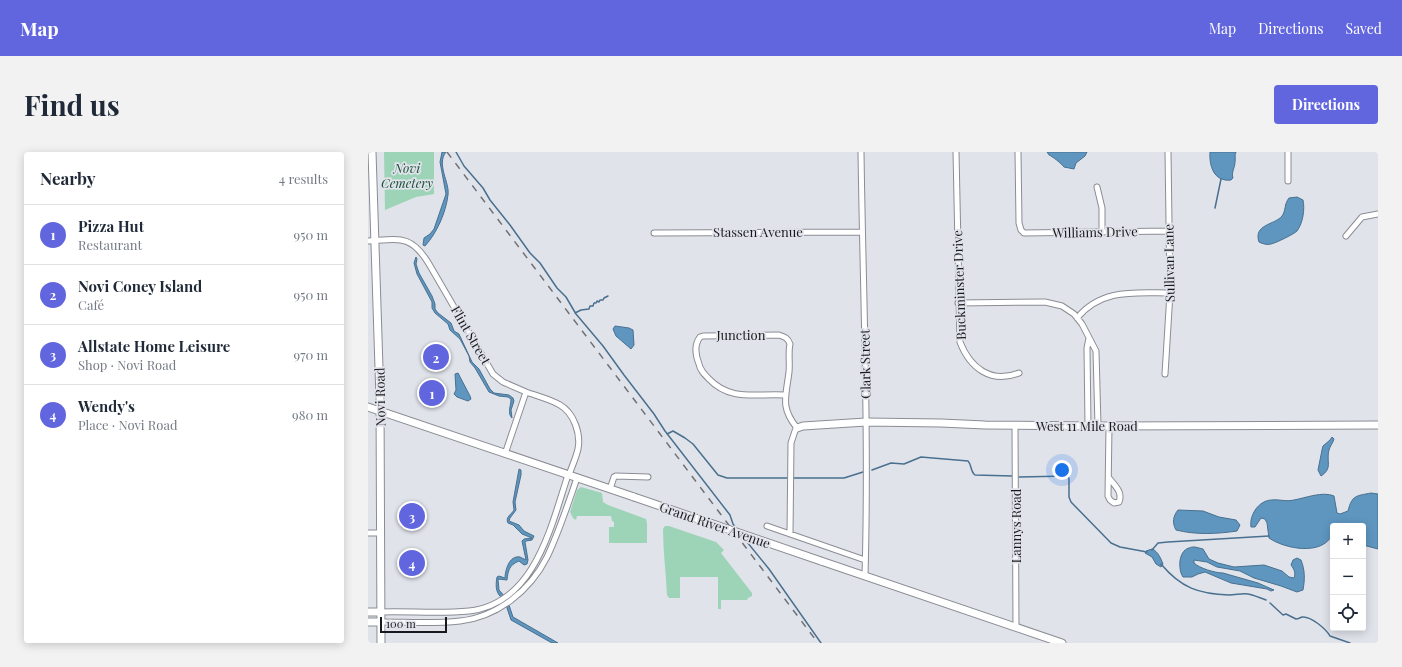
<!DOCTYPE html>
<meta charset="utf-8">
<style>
:root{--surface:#fff;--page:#f2f2f3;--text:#1f2937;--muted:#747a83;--line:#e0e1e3;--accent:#6165de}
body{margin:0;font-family:"Playfair Display",serif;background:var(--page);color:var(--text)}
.controls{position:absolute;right:12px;bottom:12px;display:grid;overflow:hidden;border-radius:4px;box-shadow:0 2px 10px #0003}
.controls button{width:36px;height:36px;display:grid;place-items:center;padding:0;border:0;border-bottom:1px solid var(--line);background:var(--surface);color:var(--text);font:20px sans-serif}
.scale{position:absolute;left:12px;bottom:10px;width:67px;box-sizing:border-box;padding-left:4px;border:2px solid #18191c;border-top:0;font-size:11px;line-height:14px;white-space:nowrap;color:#18191c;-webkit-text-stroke:3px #e1e3eb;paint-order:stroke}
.you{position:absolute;left:694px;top:318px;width:14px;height:14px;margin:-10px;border:3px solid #fff;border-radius:50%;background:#1a73e8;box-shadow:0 0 0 6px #1a73e833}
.badge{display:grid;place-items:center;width:26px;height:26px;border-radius:50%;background:var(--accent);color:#fff;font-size:13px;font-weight:700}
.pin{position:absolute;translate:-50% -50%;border:2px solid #fff;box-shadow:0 1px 4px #0006}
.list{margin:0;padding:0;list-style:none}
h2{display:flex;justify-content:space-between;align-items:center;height:52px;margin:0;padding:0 16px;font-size:17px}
h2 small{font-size:13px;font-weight:400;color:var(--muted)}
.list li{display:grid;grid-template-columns:26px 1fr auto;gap:12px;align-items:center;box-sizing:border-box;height:60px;padding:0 16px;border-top:1px solid var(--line)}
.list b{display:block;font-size:15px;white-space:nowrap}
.list p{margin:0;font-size:13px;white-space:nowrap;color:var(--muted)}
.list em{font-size:13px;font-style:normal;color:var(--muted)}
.icon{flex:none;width:22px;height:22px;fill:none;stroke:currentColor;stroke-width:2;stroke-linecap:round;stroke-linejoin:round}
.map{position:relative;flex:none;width:1010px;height:491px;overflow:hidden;border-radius:4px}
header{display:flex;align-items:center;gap:24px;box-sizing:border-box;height:56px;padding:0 20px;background:var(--accent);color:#fff}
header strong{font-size:19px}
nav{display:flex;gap:22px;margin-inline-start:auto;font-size:14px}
.intro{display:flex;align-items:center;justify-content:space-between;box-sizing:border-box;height:96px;padding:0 24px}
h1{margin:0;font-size:28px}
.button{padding:10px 18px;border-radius:4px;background:var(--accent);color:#fff;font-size:14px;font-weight:700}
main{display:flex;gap:24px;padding:0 24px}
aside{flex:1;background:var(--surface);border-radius:4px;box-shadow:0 2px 10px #0003}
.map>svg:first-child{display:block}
.green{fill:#9dd4b7}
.water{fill:#5e96c0;stroke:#49708f}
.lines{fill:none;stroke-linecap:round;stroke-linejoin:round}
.stream{stroke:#49708f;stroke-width:1.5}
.minor-casing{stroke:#8b8d94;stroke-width:7}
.tertiary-casing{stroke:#8b8d94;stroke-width:9}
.secondary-casing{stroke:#8b8d94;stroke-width:9}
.minor{stroke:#fff;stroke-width:5}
.tertiary{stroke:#fff;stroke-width:7}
.secondary{stroke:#fff;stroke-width:7}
.rail{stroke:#6f7176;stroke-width:1.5;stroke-dasharray:7 7;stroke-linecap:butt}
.secondary-bridge-casing{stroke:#8b8d94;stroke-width:9;stroke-linecap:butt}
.secondary-bridge{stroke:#fff;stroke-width:7}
.labels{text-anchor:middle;stroke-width:3.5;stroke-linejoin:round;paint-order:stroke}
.park-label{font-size:13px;font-style:italic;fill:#1b5139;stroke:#e1e3eb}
.street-label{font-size:13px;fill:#18191c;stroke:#e1e3eb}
</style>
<header>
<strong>Map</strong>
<nav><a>Map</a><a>Directions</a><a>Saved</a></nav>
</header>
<div class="intro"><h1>Find us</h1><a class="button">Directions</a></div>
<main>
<aside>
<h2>Nearby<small>4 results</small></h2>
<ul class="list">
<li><span class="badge">1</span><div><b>Pizza Hut</b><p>Restaurant</p></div><em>950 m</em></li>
<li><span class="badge">2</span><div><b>Novi Coney Island</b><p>Café</p></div><em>950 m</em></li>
<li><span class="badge">3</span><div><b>Allstate Home Leisure</b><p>Shop · Novi Road</p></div><em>970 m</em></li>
<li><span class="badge">4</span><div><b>Wendy's</b><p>Place · Novi Road</p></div><em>980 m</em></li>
</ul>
</aside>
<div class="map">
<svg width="1010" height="491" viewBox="0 0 1010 491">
<rect width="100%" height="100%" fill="#e1e3eb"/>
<path class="green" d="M16,0H66V42L48,45L17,58Z
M213,335L234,341L235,350L240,353L278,367L279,371V391H241V375H246V370L244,369L243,364H209L208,368L205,366L202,360L209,338Z
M297,374H301L348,390L356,398L353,401L384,441V444L380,446L379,448H353V457H350V425H312V446H301L299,443C298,421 295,399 295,377Z"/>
<path class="water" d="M74,0H78C68,12 82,31 80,43C78,60 69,81 57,94L55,93L56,86L62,82L66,77L78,42L72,10Z
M679,0H719L717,4L708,11L706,17L696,15C694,12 684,4 681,3Z
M842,0H868C866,4 868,6 867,10C867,16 863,20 865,26L863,28C846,30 841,14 842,0Z
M929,45L935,48C937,57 935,71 929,79C926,82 908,91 903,92C899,93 895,92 891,90C885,72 907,73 914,64C918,59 916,52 921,46Z
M48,105L49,107L48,112L51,121L64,144L67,152V157L70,161L83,171L86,179L91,182L104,210L111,217L122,237L126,241L141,243L145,246L146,249L143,258L144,266C139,261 143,254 143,247L140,245L131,244L121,240L107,216L102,210L101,204L92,187L82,178L80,172L67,161L64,156V150L49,122L46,111Z
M247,174L261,176L265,178L266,193L263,197L248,184L245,177Z
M90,221L102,244L103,247L100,249L89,245L86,242L88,238L87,222Z
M964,285L966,287C965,291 962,294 961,298C958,310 965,316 953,324L950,318L954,298L955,294L962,288Z
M151,317L153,318V323L147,350L148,358L142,366L141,369L151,373L156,379L166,384L164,388L158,389L157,390L160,408L159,412L156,413L151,409C141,413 140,419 139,428L130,427L131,438L139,447L145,465L190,491H184L143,468L138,453V449C128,443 127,436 129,425L131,424L137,426C137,419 141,403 152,405C154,406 156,407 158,408L154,389L156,387L164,386L154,382L145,373L140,371C137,365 143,363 146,358L145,350Z
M1003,341L1010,342V397L995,393V374H965C965,377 966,381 964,383C954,404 917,397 901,386L899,371L897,367L893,366L887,375H883C881,363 891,348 904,348C911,347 918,350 926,348C937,346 955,339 966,344L969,361L972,362L980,359C984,343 988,344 1003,341Z
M810,358L835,359L851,365L868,368L872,373L869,379C849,382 828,383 808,378C804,371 805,364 810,358Z
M827,395L835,397L841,407L850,411L866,415L896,413L914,419L921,425L926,426C928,421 926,417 923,413L925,408L929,406L933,408C937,418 937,427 935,438L929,440L913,434L886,426L872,419L849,415L839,410L826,408V411C831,416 847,421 855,421L890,431L906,438L903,439L899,437L863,431L837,420L830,422L824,425H815C810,418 810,399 821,396C823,395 825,395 827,395Z
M784,397C790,399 793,407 795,412L793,415L788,412L784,405L777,401L778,399Z"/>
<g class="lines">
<path class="stream" d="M88,0L96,14L115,36L122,48L142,73L162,101L172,111L189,136L198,145L208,162L235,194L256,223L286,262L297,279L362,363L365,372L369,377
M847,56L853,27
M207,161L213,158L221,157L222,154H225L226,151H228L229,149L231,150L232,148H235L236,146L240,144
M299,282L305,279L317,286L325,292L350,323L359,326H420
M504,318L523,311L536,312L553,305L600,309C604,313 602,319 607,323L644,324
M651,325L700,324L701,327V345L703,350L743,391L752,395L779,400
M426,326H476L495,320
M375,385L401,417L453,491
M784,398L790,391L800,390L901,384
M793,412C813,436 831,442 861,443C868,443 874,441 880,442C886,443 892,446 898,448
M902,451L915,463L918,462L928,467C930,467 932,466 934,465C943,464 958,477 962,484L982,491"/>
<defs>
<path id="minor" d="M493,0C495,141 501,282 497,423
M588,0L592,190C602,216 623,232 651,221
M650,0L651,71L653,78L656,81L801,79
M920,29V0
M729,35L734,56V80
M286,81L494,80
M978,84L994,65L1010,62
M0,89C31,87 43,82 61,112L125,222L135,230L158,240L137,302
M590,151L677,150L694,154L706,162L714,172L728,199L730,274
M709,166C734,136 767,141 802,141
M797,222L802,141L800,0
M158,240C169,244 182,247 192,253C206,261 213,282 210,297C208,306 204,314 201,323
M417,243C389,241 363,250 341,227C336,222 332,218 331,212C327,202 326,193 332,185L335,184L411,183C417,185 420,186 422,192C420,201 422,211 421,220C418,245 412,255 429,276L427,279L423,291L422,382
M647,274L648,475
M720,274L719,196L721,186
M741,326C747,334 755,340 751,350L746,351L742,348L740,344L741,274
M242,337L246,325L248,324L280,325
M399,374L497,408
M0,381H12
M12,460C42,459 72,462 101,459C167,452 183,374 200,323
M13,470C39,470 66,472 92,469C129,465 162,439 179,405C191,380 200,352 209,326"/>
<path id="tertiary" d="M429,276L435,274L498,270L573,271L617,273L730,274L1010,273
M0,460H12
M0,470H13"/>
<path id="secondary" d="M4,0L12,247L13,491
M0,255L266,345
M453,409L694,491"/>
</defs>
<use href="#minor" class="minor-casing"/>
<use href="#tertiary" class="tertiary-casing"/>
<use href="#secondary" class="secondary-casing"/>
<use href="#minor" class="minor"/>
<use href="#tertiary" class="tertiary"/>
<use href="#secondary" class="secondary"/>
<path class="rail" d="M79,0L450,491"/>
<defs>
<path id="secondary-bridge" d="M266,345L453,409"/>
</defs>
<use href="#secondary-bridge" class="secondary-bridge-casing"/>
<use href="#secondary-bridge" class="secondary-bridge"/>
</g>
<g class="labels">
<g class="park-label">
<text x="39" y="21">Novi<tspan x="39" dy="15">Cemetery</tspan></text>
</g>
<g class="street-label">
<text x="390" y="85">Stassen Avenue</text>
<text transform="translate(727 80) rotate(-1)" y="5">Williams Drive</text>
<text transform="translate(801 111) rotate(-91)" y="5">Sullivan Lane</text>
<text transform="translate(591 133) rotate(-92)" y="5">Buckminster Drive</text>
<text transform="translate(103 183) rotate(60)" y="5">Flint Street</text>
<text x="373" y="188">Junction</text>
<text transform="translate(497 212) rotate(-91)" y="5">Clark Street</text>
<text transform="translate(12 245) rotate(-91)" y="5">Novi Road</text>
<text x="719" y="279">West 11 Mile Road</text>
<text transform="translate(347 373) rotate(19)" y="5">Grand River Avenue</text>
<text transform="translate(648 374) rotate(-90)" y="5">Lannys Road</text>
</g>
</g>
</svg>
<div class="controls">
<button>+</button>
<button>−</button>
<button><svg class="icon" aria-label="locate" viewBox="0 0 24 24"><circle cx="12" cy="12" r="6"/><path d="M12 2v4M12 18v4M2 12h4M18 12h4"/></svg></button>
</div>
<div class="scale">100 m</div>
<div class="you"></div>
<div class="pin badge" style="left:64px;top:241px">1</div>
<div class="pin badge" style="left:68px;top:205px">2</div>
<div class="pin badge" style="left:44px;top:364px">3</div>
<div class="pin badge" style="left:44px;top:411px">4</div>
</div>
</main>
